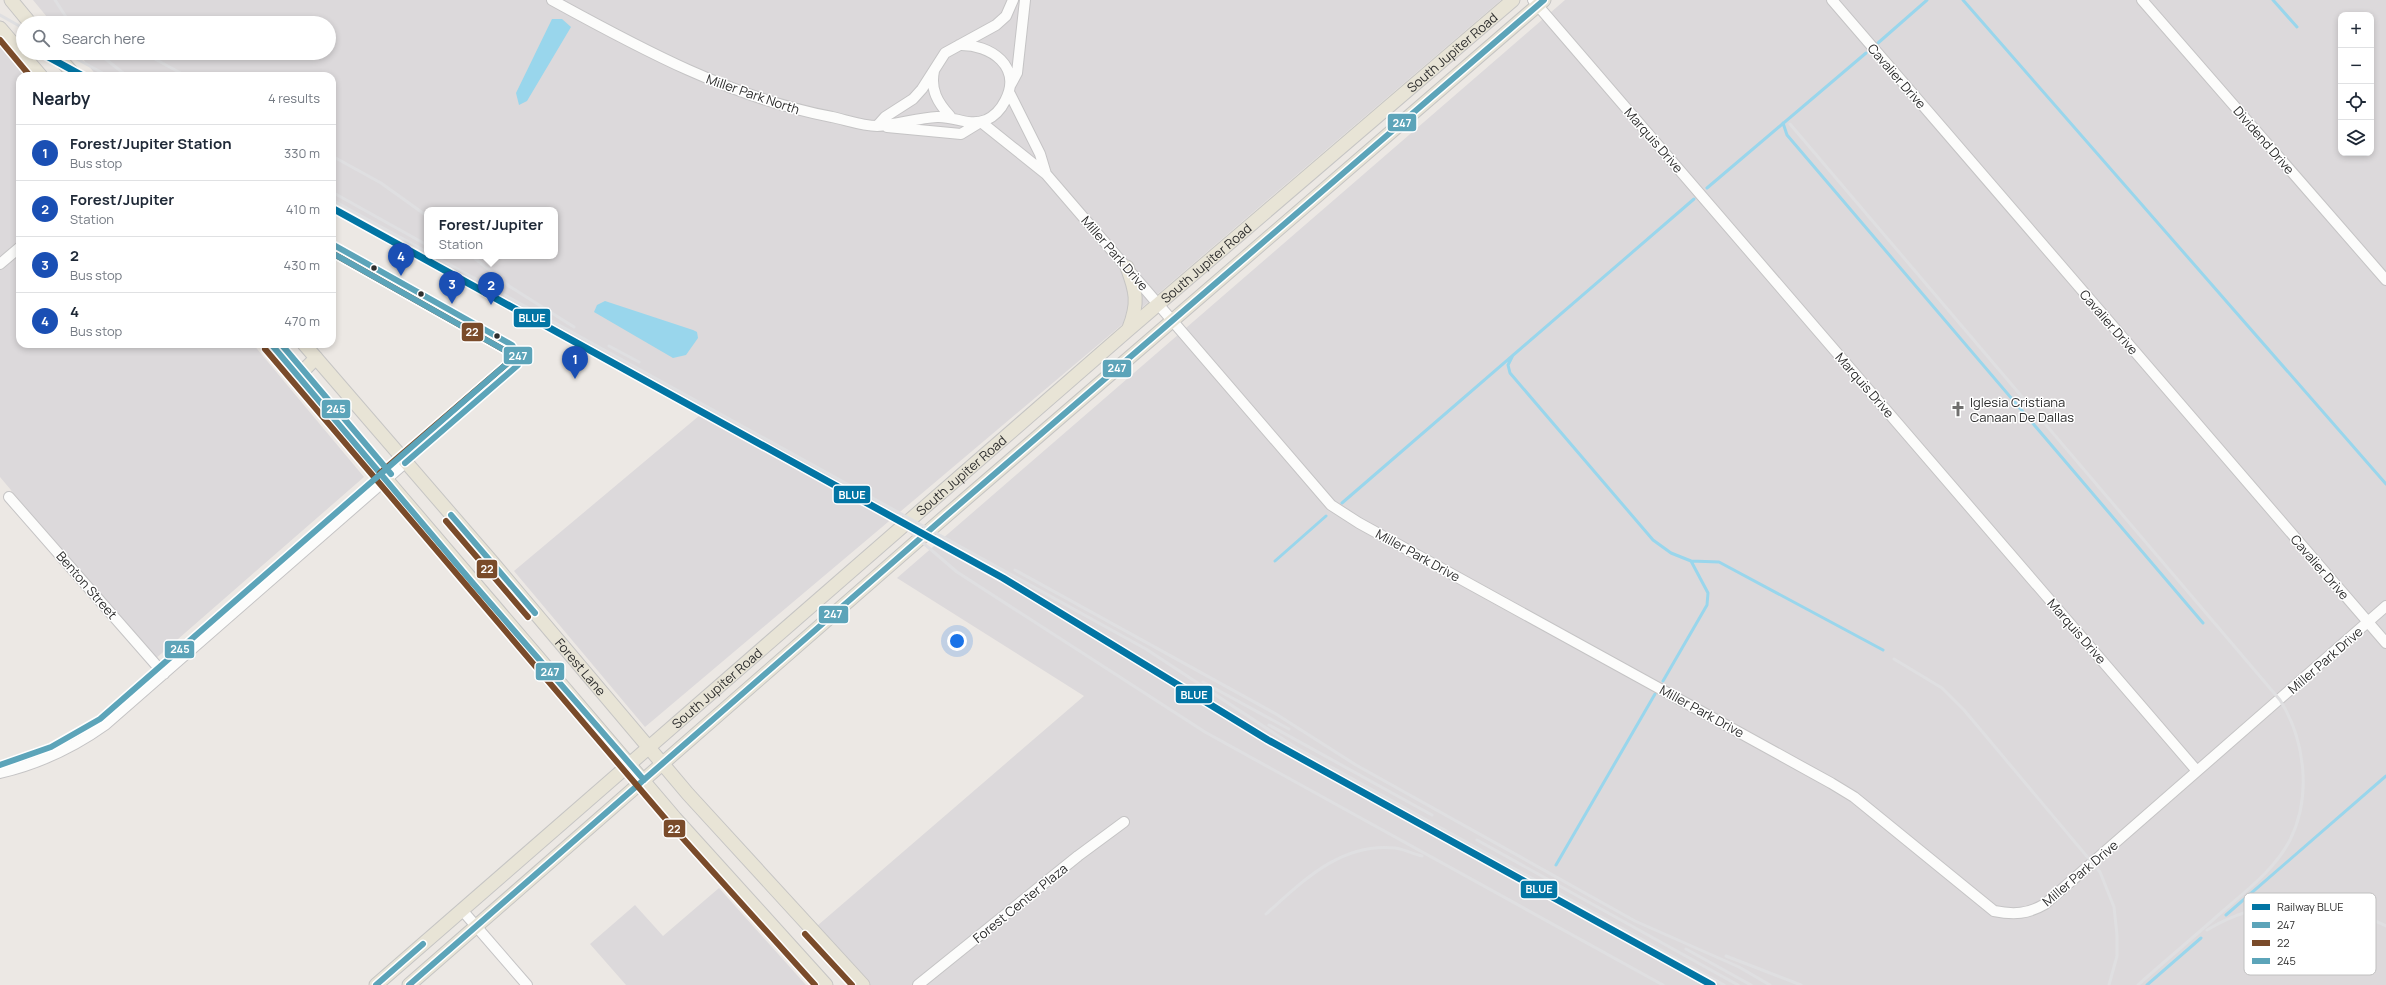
<!DOCTYPE html>
<meta charset="utf-8">
<style>
:root{--surface:#fff;--page:#f6f6f7;--text:#1f2937;--muted:#747a83;--line:#e0e1e3;--accent:#db2777}
body{margin:0;font-family:Manrope,sans-serif;background:var(--page);color:var(--text)}
.controls{position:absolute;right:12px;top:12px;display:grid;overflow:hidden;border-radius:8px;box-shadow:0 2px 6px #0003}
.controls button{width:36px;height:36px;display:grid;place-items:center;padding:0;border:0;border-bottom:1px solid var(--line);background:var(--surface);color:var(--text);font:20px sans-serif}
.you{position:absolute;left:957px;top:641px;width:14px;height:14px;margin:-10px;border:3px solid #fff;border-radius:50%;background:#1a73e8;box-shadow:0 0 0 6px #1a73e833}
.badge{display:grid;place-items:center;width:26px;height:26px;border-radius:50%;background:var(--accent);color:#fff;font-size:13px;font-weight:700}
.pin{position:absolute;translate:-50% -33px;filter:drop-shadow(0 1px 2px #0008)}
.pin::after{content:'';position:absolute;top:21px;width:14px;height:12px;background:inherit;clip-path:polygon(0 0,100% 0,50% 100%)}
.popup{position:absolute;left:424px;top:207px;width:134px;height:52px;box-sizing:border-box;display:grid;place-content:center;border-radius:8px;background:var(--surface);filter:drop-shadow(0 1px 3px #0005);font-size:13px;white-space:nowrap;color:var(--muted)}
.popup b{font-size:15px;color:var(--text)}
.popup::after{content:'';position:absolute;left:50%;top:100%;margin-left:-8px;border:8px solid transparent;border-top-color:var(--surface)}
.list{margin:0;padding:0;list-style:none}
h2{display:flex;justify-content:space-between;align-items:center;height:52px;margin:0;padding:0 16px;font-size:17px}
h2 small{font-size:13px;font-weight:400;color:var(--muted)}
.list li{display:grid;grid-template-columns:26px 1fr auto;gap:12px;align-items:center;box-sizing:border-box;height:56px;padding:0 16px;border-top:1px solid var(--line)}
.list b{display:block;font-size:15px;white-space:nowrap}
.list p{margin:0;font-size:13px;white-space:nowrap;color:var(--muted)}
.list em{font-size:13px;font-style:normal;color:var(--muted)}
.icon{flex:none;width:22px;height:22px;fill:none;stroke:currentColor;stroke-width:2;stroke-linecap:round;stroke-linejoin:round}
.map{position:relative;flex:none;width:2386px;height:985px;overflow:hidden}
.search{position:absolute;background:var(--surface);box-shadow:0 2px 6px #0003;left:16px;top:16px;width:320px;height:44px;display:flex;align-items:center;gap:10px;box-sizing:border-box;padding:0 14px;border-radius:22px;color:var(--muted);font-size:15px}
.panel{position:absolute;background:var(--surface);box-shadow:0 2px 6px #0003;left:16px;top:72px;width:320px;height:276px;border-radius:12px}
.map>svg:first-child{display:block}
.industrial{fill:#dcd9db;fill-rule:evenodd}
.water{fill:#99d6ec}
.lines{fill:none;stroke-linecap:round;stroke-linejoin:round}
.stream{stroke:#99d6ec;stroke-width:3}
.minor-casing{stroke:#c5c4c5;stroke-width:12}
.major-casing{stroke:#c6c5c4;stroke-width:15}
.minor{stroke:#fcfcfb;stroke-width:10}
.major{stroke:#e8e4d6;stroke-width:13}
.rail{stroke:#dfdfe1;stroke-width:3}
.bus-1-casing{stroke:#fff;stroke-width:9}
.bus-2-casing{stroke:#fff;stroke-width:9}
.bus-3-casing{stroke:#fff;stroke-width:9}
.bus-1{stroke:#5ca4b9;stroke-width:6}
.bus-2{stroke:#7a4b2a;stroke-width:6}
.bus-3{stroke:#5ca4b9;stroke-width:6}
.rail-1-casing{stroke:#fff;stroke-width:10}
.rail-1{stroke:#0275a4;stroke-width:7}
.bus-dot{fill:#2e2e2e;stroke:#fff;stroke-width:1.5}
.labels{text-anchor:middle;stroke-width:3;stroke-linejoin:round;paint-order:stroke}
.street-label{font-size:13px;fill:#2e2e2e;stroke:#fff}
.poi-label{font-size:13px;fill:#2e2e2e;stroke:#fff;text-anchor:start}
.key{fill:#fff;stroke:#c0c0c0;stroke-width:1}
.key-label{font-size:11px;fill:#2e2e2e}
.line-badge{stroke:#fff;stroke-width:1.5}
.badge-label{font-size:11px;text-anchor:middle;font-weight:bold;fill:#fff}
</style>
<div class="map">
<svg width="2386" height="985" viewBox="0 0 2386 985">
<rect width="100%" height="100%" fill="#ece8e4"/>
<path class="industrial" d="M33,0H1501L1118,328L645,727L514,571L706,410L430,256H555V210H427V254L332,201V76H97L78,53H329V23H52Z
M1565,0H2386V985H869L817,926L1084,696L897,578ZM2341,15H2371V153H2341Z
M0,47L8,51L29,76H20V344H253L364,477L154,660L0,477Z
M719,888L806,985H626L590,944L635,905L663,936Z"/>
<path class="water" d="M552,19H562L571,27L527,101L519,105L516,93Z
M605,301L693,330L697,332L698,338L686,355L673,358L594,312L597,305Z"/>
<g class="lines">
<path class="stream" d="M1963,0L2386,484
M2273,0L2297,27
M1878,43L1927,0
M1783,123L1787,135L2203,623
M1707,188L1866,53
M1513,355L1508,365L1510,373L1653,540L1671,553L1691,561L1708,593L1707,605L1663,681
M1342,503L1694,199
M1275,561L1326,516
M1691,561L1719,562L1883,650
M1556,865L1655,694
M2226,915L2386,776
M2147,985L2201,938"/>
<defs>
<path id="minor" d="M552,0C641,49 732,98 832,117C846,120 863,126 877,126C897,125 917,118 937,117C955,116 968,127 986,120C995,116 1001,109 1005,101C1023,67 991,44 959,45
M1533,0L2197,771
M1832,0L2386,643
M2142,0L2386,280
M934,71C930,90 938,103 950,116
M1010,86L1017,73L1025,0
M1010,94L1040,154L1046,174
M981,122L1046,174L1331,505L1359,523L1831,783L1854,797L1994,911C2014,915 2028,914 2045,904L2386,606
M877,126L885,117L913,99L922,89L945,53L996,25L1006,16L1013,0
M887,127L961,134L979,123
M0,264L20,247
M9,497L164,674
M0,773C38,764 73,748 105,725L405,463
M462,910L527,985
M918,985L1078,856L1124,822"/>
<g id="major">
<path d="M11,0L30,23"/>
<path d="M0,28L41,76"/>
<path d="M55,53L75,76"/>
<path d="M1127,267C1136,291 1139,303 1129,328"/>
<path d="M271,344L675,818L826,985"/>
<path id="s1" d="M304,344L493,563L688,794L863,985"/>
<path d="M298,376L316,358"/>
<path id="s2" d="M376,985L1128,330L1513,0"/>
<path d="M409,985L947,515L1544,0"/>
</g>
</defs>
<use href="#minor" class="minor-casing"/>
<use href="#major" class="major-casing"/>
<use href="#minor" class="minor"/>
<use href="#major" class="major"/>
<path class="rail" d="M55,0L70,23
M0,15L23,28
M66,53L108,76
M98,53L127,76
M144,53L186,76
M1790,124L2280,700C2305,740 2312,796 2290,840C2275,869 2247,890 2223,911C2195,936 2166,960 2138,985
M332,156L381,183L427,216
M332,192L427,245
M332,200L427,252
M434,256L1146,649L1295,747L1724,985
M472,256L509,286L574,327
M609,346L639,362
M880,506L957,572L1205,732L1663,985
M1015,570L1276,714L1356,765L1635,921L1739,967L1770,985
M1894,659L1942,688L1964,710L2100,872L2114,907L2117,935V956L2109,985
M1203,682L1289,729
M1269,725L1432,815
M1477,840L1738,985
M1266,914C1303,881 1341,842 1395,848C1404,849 1413,854 1422,856
M2207,930C2264,896 2328,896 2386,926
M1686,949L1751,985
M1726,956L1801,985"/>
<defs>
<path id="bus-1" d="M332,244L512,345L518,354V365L405,463
M271,344L471,581L644,780
M451,515L535,613
M376,985L423,944
M409,985L947,515L1544,0"/>
<path id="bus-2" d="M0,40L30,76
M332,253L506,351L510,361L380,473
M265,349L669,823L815,985
M446,521L528,617
M805,934L852,985"/>
<path id="bus-3" d="M281,344L391,474
M0,765L51,747L100,719L510,361L506,351L332,253"/>
</defs>
<use href="#bus-1" class="bus-1-casing"/>
<use href="#bus-2" class="bus-2-casing"/>
<use href="#bus-3" class="bus-3-casing"/>
<use href="#bus-1" class="bus-1"/>
<use href="#bus-2" class="bus-2"/>
<use href="#bus-3" class="bus-3"/>
<defs>
<path id="rail-1" d="M41,53L83,76
M332,208L1003,578L1268,740L1712,985"/>
</defs>
<use href="#rail-1" class="rail-1-casing"/>
<use href="#rail-1" class="rail-1"/>
</g>
<defs>
<symbol id="church-bare" viewBox="-9 -9 18 18"><path d="M-1.2-6h2.4v3.5h3.3v2.4h-3.3V6h-2.4V-.1h-3.3v-2.4h3.3Z" fill="#706f6e" stroke="#fff" stroke-width="2.5" paint-order="stroke"/></symbol>
</defs>
<g fill-rule="evenodd">
<use href="#church-bare" x="1947" y="398" width="22" height="22"/>
</g>
<g class="bus-dot">
<circle cx="374" cy="268" r="3.5"/>
<circle cx="421" cy="294" r="3.5"/>
<circle cx="497" cy="336" r="3.5"/>
</g>
<g class="labels">
<g class="street-label">
<text dy="5" stroke="none"><textPath href="#s2" startOffset="1424">South Jupiter Road</textPath></text>
<text transform="translate(1897 76) rotate(49)" y="5">Cavalier Drive</text>
<text transform="translate(753 94) rotate(19)" y="5">Miller Park North</text>
<text transform="translate(1654 140) rotate(49)" y="5">Marquis Drive</text>
<text transform="translate(2264 140) rotate(49)" y="5">Dividend Drive</text>
<text transform="translate(1115 253) rotate(49)" y="5">Miller Park Drive</text>
<text dy="5" stroke="none"><textPath href="#s2" startOffset="1100">South Jupiter Road</textPath></text>
<text transform="translate(2109 322) rotate(49)" y="5">Cavalier Drive</text>
<text transform="translate(1865 385) rotate(49)" y="5">Marquis Drive</text>
<text dy="5" stroke="none"><textPath href="#s2" startOffset="776">South Jupiter Road</textPath></text>
<text transform="translate(1418 555) rotate(29)" y="5">Miller Park Drive</text>
<text transform="translate(2320 567) rotate(49)" y="5">Cavalier Drive</text>
<text transform="translate(87 585) rotate(49)" y="5">Benton Street</text>
<text transform="translate(2077 631) rotate(49)" y="5">Marquis Drive</text>
<text transform="translate(2325 660) rotate(-41)" y="5">Miller Park Drive</text>
<text dy="5" stroke="none"><textPath href="#s1" startOffset="425">Forest Lane</textPath></text>
<text dy="5" stroke="none"><textPath href="#s2" startOffset="452">South Jupiter Road</textPath></text>
<text transform="translate(1702 711) rotate(29)" y="5">Miller Park Drive</text>
<text transform="translate(2080 873) rotate(-40)" y="5">Miller Park Drive</text>
<text transform="translate(1020 903) rotate(-39)" y="5">Forest Center Plaza</text>
</g>
<g class="poi-label">
<text x="1970" y="407">Iglesia Cristiana<tspan x="1970" dy="15">Canaan De Dallas</tspan></text>
</g>
</g>
<rect x="2244" y="893" width="132" height="82" rx="6" class="key"/>
<rect x="2252" y="904" width="18" height="6" fill="#0275a4"/>
<rect x="2252" y="922" width="18" height="6" fill="#5ca4b9"/>
<rect x="2252" y="940" width="18" height="6" fill="#7a4b2a"/>
<rect x="2252" y="958" width="18" height="6" fill="#5ca4b9"/>
<g class="key-label">
<text x="2277" y="911">Railway BLUE</text>
<text x="2277" y="929">247</text>
<text x="2277" y="947">22</text>
<text x="2277" y="965">245</text>
</g>
<g class="line-badge">
<rect x="1387" y="113" width="30" height="19" rx="4" fill="#5ca4b9"/>
<rect x="513" y="308" width="38" height="20" rx="4" fill="#0275a4"/>
<rect x="461" y="322" width="23" height="20" rx="4" fill="#7a4b2a"/>
<rect x="503" y="346" width="30" height="19" rx="4" fill="#5ca4b9"/>
<rect x="1102" y="359" width="30" height="19" rx="4" fill="#5ca4b9"/>
<rect x="321" y="399" width="30" height="20" rx="4" fill="#5ca4b9"/>
<rect x="833" y="485" width="38" height="19" rx="4" fill="#0275a4"/>
<rect x="476" y="559" width="22" height="20" rx="4" fill="#7a4b2a"/>
<rect x="818" y="605" width="31" height="19" rx="4" fill="#5ca4b9"/>
<rect x="164" y="640" width="31" height="19" rx="4" fill="#5ca4b9"/>
<rect x="535" y="662" width="30" height="19" rx="4" fill="#5ca4b9"/>
<rect x="1175" y="685" width="38" height="19" rx="4" fill="#0275a4"/>
<rect x="663" y="819" width="23" height="19" rx="4" fill="#7a4b2a"/>
<rect x="1520" y="880" width="38" height="19" rx="4" fill="#0275a4"/>
</g>
<g class="badge-label">
<text x="1402" y="127">247</text>
<text x="532" y="322">BLUE</text>
<text x="472" y="336">22</text>
<text x="518" y="360">247</text>
<text x="1117" y="372">247</text>
<text x="336" y="413">245</text>
<text x="852" y="499">BLUE</text>
<text x="487" y="573">22</text>
<text x="833" y="618">247</text>
<text x="180" y="653">245</text>
<text x="550" y="676">247</text>
<text x="1194" y="699">BLUE</text>
<text x="674" y="833">22</text>
<text x="1539" y="893">BLUE</text>
</g>
</svg>
<div class="controls">
<button>+</button>
<button>−</button>
<button><svg class="icon" aria-label="locate" viewBox="0 0 24 24"><circle cx="12" cy="12" r="6"/><path d="M12 2v4M12 18v4M2 12h4M18 12h4"/></svg></button>
<button><svg class="icon" aria-label="layers" viewBox="0 0 24 24"><path d="M12 4l9 5-9 5-9-5zM3 14l9 5 9-5"/></svg></button>
</div>
<div class="you"></div>
<div class="pin badge" style="left:575px;top:379px;background:#1a4fb4">1</div>
<div class="pin badge" style="left:491px;top:305px;background:#1a4fb4">2</div>
<div class="popup"><b>Forest/Jupiter</b>Station</div>
<div class="pin badge" style="left:452px;top:304px;background:#1a4fb4">3</div>
<div class="pin badge" style="left:401px;top:276px;background:#1a4fb4">4</div>
<div class="search"><svg class="icon" aria-label="search" viewBox="0 0 24 24"><circle cx="10" cy="10" r="6"/><path d="M15 15l6 6"/></svg>Search here</div>
<section class="panel">
<h2>Nearby<small>4 results</small></h2>
<ul class="list">
<li><span class="badge" style="background:#1a4fb4">1</span><div><b>Forest/Jupiter Station</b><p>Bus stop</p></div><em>330 m</em></li>
<li><span class="badge" style="background:#1a4fb4">2</span><div><b>Forest/Jupiter</b><p>Station</p></div><em>410 m</em></li>
<li><span class="badge" style="background:#1a4fb4">3</span><div><b>2</b><p>Bus stop</p></div><em>430 m</em></li>
<li><span class="badge" style="background:#1a4fb4">4</span><div><b>4</b><p>Bus stop</p></div><em>470 m</em></li>
</ul>
</section>
</div>
